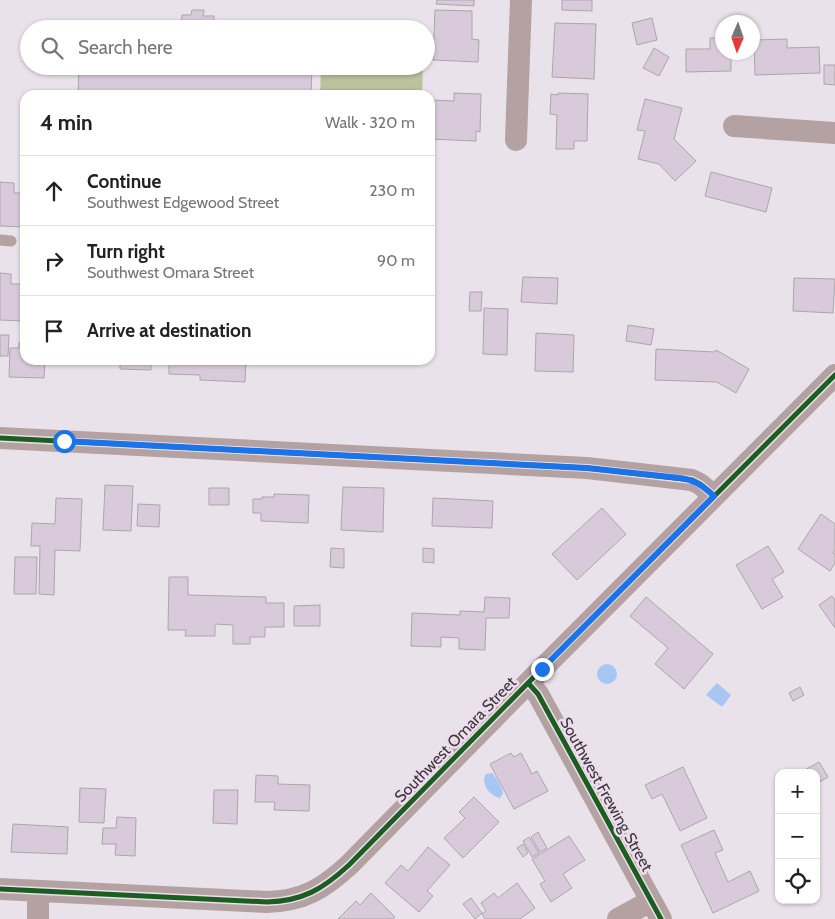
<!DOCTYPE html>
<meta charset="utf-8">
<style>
:root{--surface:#fff;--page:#f6f6f6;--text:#222;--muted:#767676;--line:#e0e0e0}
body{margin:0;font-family:Cabin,sans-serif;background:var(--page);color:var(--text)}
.controls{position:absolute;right:15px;bottom:15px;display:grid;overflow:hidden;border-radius:10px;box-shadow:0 1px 4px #0004}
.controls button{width:45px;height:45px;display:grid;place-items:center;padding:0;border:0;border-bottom:1px solid var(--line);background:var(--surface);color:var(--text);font:25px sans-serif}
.compass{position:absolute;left:715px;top:15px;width:45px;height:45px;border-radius:50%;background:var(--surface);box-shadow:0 1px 4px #0004;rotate:182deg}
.stop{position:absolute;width:15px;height:15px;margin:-11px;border:4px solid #1a73e8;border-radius:50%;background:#fff}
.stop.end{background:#1a73e8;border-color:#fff;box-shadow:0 1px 5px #0008}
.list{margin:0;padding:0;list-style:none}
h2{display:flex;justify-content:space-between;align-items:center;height:65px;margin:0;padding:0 20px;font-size:21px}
h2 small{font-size:16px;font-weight:400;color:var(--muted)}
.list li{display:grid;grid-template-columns:32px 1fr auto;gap:15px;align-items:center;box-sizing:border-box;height:70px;padding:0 20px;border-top:1px solid var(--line)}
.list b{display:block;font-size:19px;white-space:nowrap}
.list p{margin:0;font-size:16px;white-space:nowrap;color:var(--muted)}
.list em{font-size:16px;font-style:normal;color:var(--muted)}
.icon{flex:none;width:28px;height:28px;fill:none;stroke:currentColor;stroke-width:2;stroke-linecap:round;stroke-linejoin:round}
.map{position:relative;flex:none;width:835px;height:919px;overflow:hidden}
.search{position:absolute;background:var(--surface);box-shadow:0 1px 4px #0004;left:20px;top:20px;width:415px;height:55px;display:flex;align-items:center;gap:12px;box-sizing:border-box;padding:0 18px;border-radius:28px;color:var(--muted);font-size:19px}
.panel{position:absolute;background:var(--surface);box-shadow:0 1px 4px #0004;left:20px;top:90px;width:415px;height:275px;border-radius:15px}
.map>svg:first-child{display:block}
.forest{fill:#bbc29c}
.water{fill:#a7c6f3}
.building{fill:#d8cada;stroke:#aba6ab}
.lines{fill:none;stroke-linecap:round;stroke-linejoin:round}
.lane{stroke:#b3a2a1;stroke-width:11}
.street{stroke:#b3a2a1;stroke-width:22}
.cycleway-casing{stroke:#eddeee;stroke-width:8}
.cycleway{stroke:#1b5e20;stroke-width:5}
.route{stroke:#1a73e8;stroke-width:6}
.labels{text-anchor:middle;stroke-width:5;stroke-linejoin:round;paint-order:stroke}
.street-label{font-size:16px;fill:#3c363c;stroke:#eddeee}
</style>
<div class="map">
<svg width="835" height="919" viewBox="0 0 835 919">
<rect width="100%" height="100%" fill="#eae2ea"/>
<path class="forest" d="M321,67H423L422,95H320Z"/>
<path class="water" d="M597 674a10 10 0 1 1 20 0a10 10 0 1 1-20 0Z
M717,683L731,695L722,707L706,695Z
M492,773C495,775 503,789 503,793L500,798C490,796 480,784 486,774Z"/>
<path class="building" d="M437,0H474V6L436,4Z
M562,0H592V11L562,10Z
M192,10H204L203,16H214V29H181L182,15H191Z
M435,10L472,11V39L479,40L478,62L433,60Z
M652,18L657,40L637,45L632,23Z
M555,23L596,24L594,79L552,77Z
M710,38H722V52H731V71L686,72V49H710Z
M787,39V48L819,47L820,73L755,75L754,40Z
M654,48L669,57L659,76L643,68Z
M824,65H835V85L824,84Z
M79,66H312L311,95H78Z
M454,93L481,94L480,132L476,131V141L430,139V100L454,101Z
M558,93L588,94L587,141H574V149H556L557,115L550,114L551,94L558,95Z
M645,99L682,108L674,139L696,161L675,181L659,164L638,159L645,131L637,130Z
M711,172L772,188L766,212L705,196Z
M0,182L14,183V193H25V227L0,226Z
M0,273L11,274V284H24V321L0,320Z
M523,277L558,278L557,304L521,302Z
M794,278L835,279L833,313L793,311Z
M470,292H482L481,311H469Z
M484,308L508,309L507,355L483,354Z
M628,325L654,329L651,345L626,341Z
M536,333L574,335L573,372L535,371Z
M0,335H9L8,356H0Z
M19,343H25V360H45L44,378L9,377L10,348H19Z
M656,349L715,352L716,350L749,369L736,393L717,382L655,380Z
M108,360H151V370L120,369V361Z
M169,360H246L245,382L200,380V375L169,374Z
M105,485L133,486L131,531L103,530Z
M343,487L384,488L383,532L341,530Z
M209,488H229V505H209Z
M274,494L309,495L308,523L261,521V513H253V499H262V497H274Z
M56,498L82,499L80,551L55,550L54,595L39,594L40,546H31L32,523L55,524Z
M433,498L493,501L492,528L432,526Z
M138,504L160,505L159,527L137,526Z
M602,508L626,534L577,580L552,554Z
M821,514L835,524V550L833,553L835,554V563L830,571L798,549Z
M768,546L784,572L772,579L783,597L762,609L736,565Z
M331,548L344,549V568L330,567Z
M423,548L434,549V563L423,562Z
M15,557H37L36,594H14Z
M169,577H188V595L266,597V603H284V627H265V637H250V644H233V625L215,624V636H185L186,630H168Z
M832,596L835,600V628L819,605Z
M485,597L510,598L509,618H486L485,650L459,649V638L441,637V647L411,646L412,613L460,615V611L484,612Z
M646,597L713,654L684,689L655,664L668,648L630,616Z
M320,605V626H294V606Z
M800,687L804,695L793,701L789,693Z
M511,753L514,757L521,753L532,774L537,771L548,791L514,809L490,764Z
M819,762L828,777L816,784V773H804L803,771Z
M683,767L707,818L680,831L662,794L652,799L645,785Z
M256,775L278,776V784L310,785L309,811L274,810L275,802H255Z
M80,788L106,789L104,823L79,822Z
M214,790H238L237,824L213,823Z
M474,797L499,822L463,858L444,838L465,818L459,812Z
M117,817L136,818L135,856L115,855L116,844H102L103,828H116Z
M13,824L68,827L67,854L11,852Z
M714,830L723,850L715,853L728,882L750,871L759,891L713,913L681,845Z
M538,832L547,848L540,852L531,837Z
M569,836L585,860L563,874L572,888L551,902L540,884L545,881L532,859Z
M529,837L539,853L532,857L523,841Z
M523,844L528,853L523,857L517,848Z
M428,847L450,865L427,891L433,896L419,912L385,883L401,865L408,871Z
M517,883L535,908L520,919H485L482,914L486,911L481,903L494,893L498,898Z
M371,893L395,917L392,919H338L356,901L360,905Z
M471,898L482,913L475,919L463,904Z"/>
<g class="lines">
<path class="lane" d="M0,240L11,241"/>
<path class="street" d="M734,126L835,133
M516,140L521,0
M0,438L587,468L692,480L700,484L714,496
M528,683L538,694L661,919
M0,889L267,902C303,901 323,889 349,865L528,683L835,375
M38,919V891
M618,919L651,901"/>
<defs>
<path id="cycleway" d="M0,438L587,468L692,480L700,484L714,496
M528,683L538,694L661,919
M0,889L267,902C303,901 323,889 349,865L528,683L835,375"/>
</defs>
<use href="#cycleway" class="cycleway-casing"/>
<use href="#cycleway" class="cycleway"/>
</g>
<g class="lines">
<path class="route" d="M64,441L587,468L680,478C695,480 703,486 714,496L542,669"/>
</g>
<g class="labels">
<g class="street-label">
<text transform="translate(455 739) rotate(-46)" y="6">Southwest Omara Street</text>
<text transform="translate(607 794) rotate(61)" y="6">Southwest Frewing Street</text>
</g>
</g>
</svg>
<div class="controls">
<button>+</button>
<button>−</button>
<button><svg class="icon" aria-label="locate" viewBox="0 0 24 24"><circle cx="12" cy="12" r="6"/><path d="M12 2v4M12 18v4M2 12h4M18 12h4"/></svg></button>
</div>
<svg class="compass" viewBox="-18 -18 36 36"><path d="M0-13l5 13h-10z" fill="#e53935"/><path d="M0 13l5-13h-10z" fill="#767676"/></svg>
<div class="stop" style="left:64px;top:441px"></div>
<div class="stop end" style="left:542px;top:669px"></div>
<div class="search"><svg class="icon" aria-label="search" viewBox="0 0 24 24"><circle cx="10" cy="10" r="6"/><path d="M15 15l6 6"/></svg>Search here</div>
<section class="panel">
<h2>4 min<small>Walk · 320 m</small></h2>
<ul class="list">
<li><svg class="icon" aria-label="ahead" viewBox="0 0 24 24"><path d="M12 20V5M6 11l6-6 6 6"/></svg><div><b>Continue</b><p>Southwest Edgewood Street</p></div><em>230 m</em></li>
<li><svg class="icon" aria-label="right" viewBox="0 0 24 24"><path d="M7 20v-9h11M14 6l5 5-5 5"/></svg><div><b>Turn right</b><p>Southwest Omara Street</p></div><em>90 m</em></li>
<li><svg class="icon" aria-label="arrive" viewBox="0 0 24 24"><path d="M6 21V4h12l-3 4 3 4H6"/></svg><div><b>Arrive at destination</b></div></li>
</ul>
</section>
</div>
